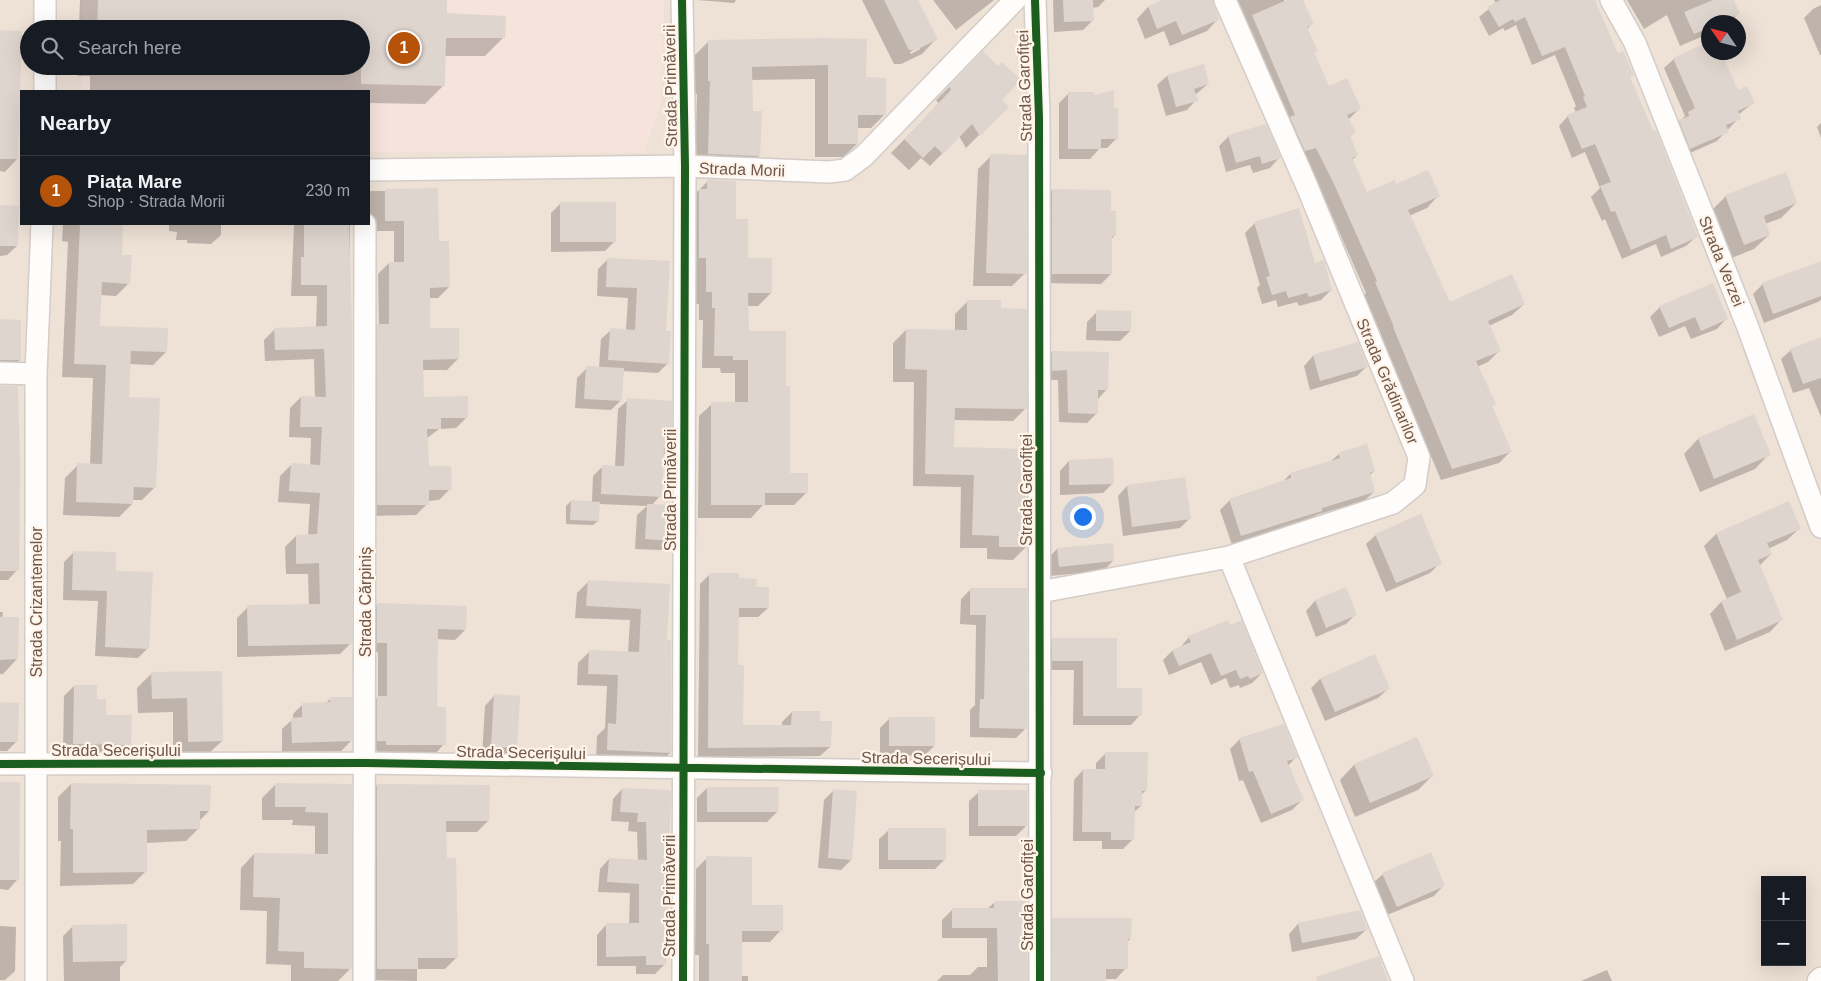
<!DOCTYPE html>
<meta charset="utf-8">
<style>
:root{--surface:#171b24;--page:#242831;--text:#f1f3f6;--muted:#9ea1a6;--line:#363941;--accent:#b45309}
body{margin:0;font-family:Arial,sans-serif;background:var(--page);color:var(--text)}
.controls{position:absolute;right:15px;bottom:15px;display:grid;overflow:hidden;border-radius:0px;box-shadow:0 5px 20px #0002}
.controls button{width:45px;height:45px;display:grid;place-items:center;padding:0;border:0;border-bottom:1px solid var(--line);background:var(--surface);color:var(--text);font:25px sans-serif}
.compass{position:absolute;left:1701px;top:15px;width:45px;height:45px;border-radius:50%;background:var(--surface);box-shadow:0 5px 20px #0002;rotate:305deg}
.you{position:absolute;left:1082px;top:516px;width:18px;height:18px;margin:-12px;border:4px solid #fff;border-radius:50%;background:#1a73e8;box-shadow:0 0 0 8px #1a73e833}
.badge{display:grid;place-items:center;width:32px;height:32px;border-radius:50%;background:var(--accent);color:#fff;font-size:16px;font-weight:700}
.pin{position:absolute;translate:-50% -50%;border:2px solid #fff;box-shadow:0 1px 5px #0006}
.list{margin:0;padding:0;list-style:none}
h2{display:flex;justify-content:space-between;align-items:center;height:65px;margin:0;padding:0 20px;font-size:21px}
h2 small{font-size:16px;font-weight:400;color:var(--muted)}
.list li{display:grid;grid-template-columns:32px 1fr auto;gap:15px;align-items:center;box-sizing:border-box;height:70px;padding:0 20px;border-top:1px solid var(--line)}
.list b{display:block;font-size:19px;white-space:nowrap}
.list p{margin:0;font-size:16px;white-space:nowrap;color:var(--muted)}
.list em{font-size:16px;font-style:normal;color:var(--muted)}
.icon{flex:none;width:28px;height:28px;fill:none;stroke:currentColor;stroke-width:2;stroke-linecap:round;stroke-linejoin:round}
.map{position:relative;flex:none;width:1821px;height:981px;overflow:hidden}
.search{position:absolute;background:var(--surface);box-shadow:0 5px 20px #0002;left:20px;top:20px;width:350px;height:55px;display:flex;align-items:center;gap:12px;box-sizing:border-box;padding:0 18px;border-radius:28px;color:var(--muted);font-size:19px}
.panel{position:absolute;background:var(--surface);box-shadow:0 5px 20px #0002;left:20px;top:90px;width:350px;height:135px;border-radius:0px}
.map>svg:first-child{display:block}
.residential{fill:#eee1d6;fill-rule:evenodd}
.commercial{fill:#f5e3dc}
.shadow{fill:#0003;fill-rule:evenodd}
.building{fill:#ded5ce}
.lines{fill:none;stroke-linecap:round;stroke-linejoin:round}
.street-casing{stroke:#d4ccc7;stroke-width:24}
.street{stroke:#fefdfc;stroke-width:21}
.cycleway-casing{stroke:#fef4e9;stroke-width:11}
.cycleway{stroke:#1b5e20;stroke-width:8}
.labels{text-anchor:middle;stroke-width:4.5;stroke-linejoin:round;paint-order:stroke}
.street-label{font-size:16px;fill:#71564a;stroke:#fef4e9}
</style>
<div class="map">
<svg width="1821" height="981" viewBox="0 0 1821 981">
<rect width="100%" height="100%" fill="#f5efe9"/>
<path class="residential" d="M0,0H1821V981H0ZM1708,22H1738V52H1708ZM29,29H361V66H29ZM21,91H369V224H21ZM1765,880H1802V962H1765Z"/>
<path class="commercial" d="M83,0H664L661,103L644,153L369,152V91H82V66H361V29H83Z"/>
<path class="shadow" d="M80,0H446V15L504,37L485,56H444V85L425,104L369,103V91H90V76H78V66H361V29H79Z
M697,0H736L734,3Z
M862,0H917L936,39L922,54L901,64H894ZM920,47V49L911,54L910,52Z
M933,0H994L956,30Z
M1053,0H1105L1098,7L1092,8L1093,20L1083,30L1054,32Z
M1165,0H1213L1218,19L1207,31L1170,46L1164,31L1145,39L1137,19L1148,7Z
M1217,0H1284L1285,2L1302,0L1312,24L1307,29L1316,50L1313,54L1328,88L1359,109L1348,120L1354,133L1349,138L1357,155L1352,160L1367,194L1395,186L1438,196L1427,208L1409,216L1449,304H1524L1512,315L1489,326L1499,351L1488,362L1477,367L1494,404L1491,407L1510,452L1499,463L1441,480L1382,340L1383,339L1364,295L1366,293L1323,195Z
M1494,0H1579L1632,75L1629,78L1696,237L1686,246L1661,257L1656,244L1622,259L1605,219L1602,221L1591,197L1600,188L1585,152L1572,158L1559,126L1568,116L1576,113L1574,108L1576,106L1555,55L1532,65L1516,25L1505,31L1503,28L1489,36L1479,17L1496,3Z
M1627,0H1732L1738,14L1730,22H1708V34L1680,46L1667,15L1644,29Z
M1821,5V55H1820L1804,18L1813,9Z
M0,32L17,159L5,172L0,171Z
M865,40V79L884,115L871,128H857V144L843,157H815V79L751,80L752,112L759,156L745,169L695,168L697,94H695V55L708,42Z
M1708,44V52L1737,92L1753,103L1738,115L1739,118L1717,141L1681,157L1670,131L1685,116L1664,68L1674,59Z
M983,53L1000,100L1007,107L966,148L959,136L930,166L921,158L909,170L891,153L939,104L936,100Z
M1203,65L1208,84L1195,95L1196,100L1187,110L1166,116L1157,85L1167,76Z
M1068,94L1113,110L1117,138L1107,148H1100L1090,159H1059V103Z
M1821,123V138L1817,127Z
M1229,136L1279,158L1270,168L1253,173L1250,165L1226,172L1219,146Z
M991,156L1025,273L1012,286H973L978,169Z
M708,181L735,221L747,259L771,293L758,306H747L748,332L785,387L789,474L807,492L794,505H763L751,518H698L699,416L712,404L735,403V373H721L720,368H702L703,320H699V304H694L695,194Z
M1052,190L1110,212L1115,235L1111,239V274L1101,284L1042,283V200Z
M369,191H385L437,242L449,287L438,298H429V329L458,359L447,370H422L423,398L467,417L456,428L439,429L426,439L427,468L450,489L439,500L427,501V504L416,515L367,516V337L379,326L378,274L389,263H394V231H366L369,224Z
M1726,196L1796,203L1781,218L1765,224L1769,235L1754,249L1729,259L1711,211Z
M561,203L615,241L605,251L551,252V213Z
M0,207L17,246L7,255L0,256Z
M1255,223L1314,264L1331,290L1321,300L1299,306L1297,302L1278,307L1276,300L1262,304L1257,288L1260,285L1245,233Z
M63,224H122L121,256L129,283L116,296L100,295L99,327L166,352L153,365L129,364L128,398L155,487L142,500H132V504L119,517L63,515L65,478L78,465H90L93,378L62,377L68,242L62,241Z
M169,224H221V235L211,244L187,243V240H176L177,232L169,231Z
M294,224H350L351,643L340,654L237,657V618L248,607L309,605L308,574H286L285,547L296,536H308L310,504L278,502L280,476L291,465L310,466L311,438L289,437L290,408L301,397L315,398L314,359L265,361L264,340L275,329L316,328L317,296H291Z
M608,259L668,262L664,332L668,363L658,373L623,371L621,400L611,410L575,408L577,378L587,368H599L601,339L611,330H626L628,298L597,296L598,269Z
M1821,274V300L1818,302L1764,323L1753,294L1763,284Z
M968,301L999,310L1026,408L1013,421L954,420L953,449L1026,450V547L1013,560L987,559V548H960L961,487L913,486L914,382H893V343L906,330L955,331V314Z
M1660,307L1726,319L1717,329L1691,339L1685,326L1659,337L1650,317Z
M1097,312L1130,331L1120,341L1086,340L1087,322Z
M0,320L20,360L10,369L0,370Z
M1821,339V417L1809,388L1793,393L1781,359L1791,350Z
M1052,352L1107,389L1097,400V413L1087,423L1059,422L1058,380H1042V362Z
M1313,356L1367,366L1357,376L1310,390L1304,366Z
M0,386L16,387L17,570L8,580H0Z
M628,400L671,448L663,455L660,496L651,506L670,540L661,550L635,549L637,515L647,506L599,504L598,521L593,525L566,524V506L571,501L592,502L593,476L603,466L615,467L618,409Z
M1753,416L1769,454L1755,469L1700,492L1684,454L1698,439Z
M1339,454L1374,471L1369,476L1374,492L1364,501L1316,515L1311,520L1232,545L1220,510L1230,500L1282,483L1290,474L1330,462Z
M1069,461L1113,483L1103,493L1060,495V471Z
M1127,486L1190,518L1180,528L1123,536L1118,496Z
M1789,503L1799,529L1787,540L1768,549L1771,554L1759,566L1781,620L1770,632L1725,651L1710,614L1721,602L1727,599L1704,546L1716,534Z
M1376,535L1440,563L1430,573L1386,592L1366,544Z
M1057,549L1113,561L1103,571L1049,576L1047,559Z
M74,552L115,572L148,648L138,658L95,656L98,601L63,600L64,562Z
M710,574L738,580L755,588L768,608L758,617H737V666L741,726H782V722L792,712L819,722L830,747L820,756L698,757L700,584Z
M588,582L668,586L665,641L670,753L658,764L596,761L597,736L605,728L607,686L577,685L578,663L590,651L628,653L630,620L575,618L577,593Z
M971,589L1026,590V728L1016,738L970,737V710L975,705L976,625L960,624L961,599Z
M1345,589L1356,614L1346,624L1316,637L1306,611L1315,601Z
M378,604L465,630L455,640L436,639V708L444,744L435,754L377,755V750H368V707L378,697V652L368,653V614Z
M0,612H3L2,618L17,659L3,674H0Z
M1189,637L1262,673L1252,683L1240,688L1239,685L1230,688L1226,678L1211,685L1201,662L1169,675L1163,660L1172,651L1180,648Z
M1053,640H1115L1116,690L1140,715L1131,725H1073L1074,670H1043V649Z
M221,672L222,741L207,755L173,756V712L138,713L137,688L152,673Z
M1320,679L1388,689L1378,698L1325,721L1311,688Z
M74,686L130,744L120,754L63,753L64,696Z
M494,696L516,748L506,758L482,756L485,706Z
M331,698L351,741L341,751L282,752V729L293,719V714L303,704H325Z
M0,704L17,741L7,751H0Z
M890,718L934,746L924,756L880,755V728Z
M1240,739L1296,757L1288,766L1302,800L1292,810L1261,823L1243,780L1239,781L1230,749Z
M1417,739L1432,776L1418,790L1355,817L1340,780L1354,765Z
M1106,753L1146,790L1141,795V806L1133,813V839L1123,849H1102V841H1073L1074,780L1083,770L1096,771V763Z
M0,783L17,880L8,890L0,889Z
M71,784L209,811L199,821V828L186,841L146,843V871L133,884L60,886L61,841H58V797Z
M276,784L351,785L350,969L338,981H291V965L266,964L267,911L240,910L241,868L254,854L315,855V826L292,825L293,820H262V798Z
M377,785L488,821L477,832H445L446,859L457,957L445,969H417V981L365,980L366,797Z
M707,788L777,812L767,822H697V798Z
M622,789L670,792L665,964L655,974H636V966H597V935L606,925H629L630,893L598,892L600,869L609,859L638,861L637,832L628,831L629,822L611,821L613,799Z
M834,790L851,860L841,870L818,868L824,800Z
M979,792L1026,826L1016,836H969V801Z
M889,830L945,859L935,869H879V839Z
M707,858L751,906L781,930L770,942H741V976H748V981H699V955H695L696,869Z
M1383,874L1443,886L1434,896L1387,915L1373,883Z
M995,902L1026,981H937L943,975H970L978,967H987V938H942V920L953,909H987Z
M1053,919L1130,939L1126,943V968L1116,979H1105V981H1042V929Z
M1298,924L1366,930L1356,939L1292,952L1289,934Z
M0,926L16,927L15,971L5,980H0Z
M73,926L126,961L120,967V981H64L63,936Z
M1607,970L1612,981H1581Z"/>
<path class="building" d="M98,0H447V13L506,16L505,38H446L445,86L361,84V29H97Z
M884,0H918L938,39L916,50H909Z
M1063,0H1093L1094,21L1064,22Z
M1162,0H1213L1219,20L1182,35L1176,21L1157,29L1148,6Z
M1287,0H1303L1314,24L1307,27L1318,51L1314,52L1329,86L1347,78L1361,109L1347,115L1356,133L1350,136L1358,155L1352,158L1367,192L1395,180L1396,184L1428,170L1440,196L1408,210L1450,302L1512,274L1525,304L1488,321L1501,351L1476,361L1496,404L1492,406L1512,452L1452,469L1393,327H1394L1375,282L1377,281L1334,184L1316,148L1305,151L1290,117L1295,115L1252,15Z
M1500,0H1595L1618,54L1623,51L1634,75L1630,77L1653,131L1656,130L1698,237L1671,249L1666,235L1631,250L1615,211L1611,212L1600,186L1611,182L1595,144L1582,149L1567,115L1587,107L1583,97L1585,96L1565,47L1542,56L1525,17L1515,22L1513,19L1499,27L1487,7Z
M1713,0H1734L1740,14L1721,22H1708V28L1694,34L1684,12Z
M0,30L22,31L18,159H0Z
M824,38L867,39L866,77L886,78V115H858V144H828V65L752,67L753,111H762L760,156L708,154L710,81H708V40Z
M1708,42V52H1721L1738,90L1747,86L1755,103L1738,111L1741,119L1726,125L1729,132L1690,149L1679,120L1689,116L1688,112L1695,108L1673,58Z
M983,51L998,66L1002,62L1021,80L1002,100L1009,107L980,136L972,124L943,154L935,146L923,158L904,139L951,90L949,86Z
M1204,64L1209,84L1194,89L1198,101L1176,107L1167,75Z
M1114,90V108H1118V139H1101V149H1068V92H1094L1095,95Z
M1266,124L1281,158L1262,164L1260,156L1236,163L1228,135Z
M990,154L1027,155V274L986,273Z
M1786,172L1797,203L1764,216L1770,235L1744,245L1725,195Z
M707,179L736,181V219H748V258H772V293H748L749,331H786V386H790V473H808V493H765V505H711V402H748V360H733V356H714L715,308H712V292H706V258H699V189H707Z
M438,188L439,241H449L450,287L430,288V328H459V359L423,360L424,397L468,396V418H441V429H427L429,466H451L452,490H429V505H377V324H389V262H404V221H385V189Z
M1052,189L1111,190V211H1116V236H1112V274H1052Z
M560,202H616V242H560Z
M0,205L19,206L18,246H0Z
M1299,208L1315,263L1324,260L1332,290L1309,297L1307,293L1288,298L1286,291L1272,295L1266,277L1270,276L1254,222Z
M80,224H123L122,255H132L130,284L102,282L100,326L168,328L167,352L131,351L129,397L160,398L156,488L134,487L133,504L76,502L77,463L102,464L106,365L74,364Z
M304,224H349L352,325V644L248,646L247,605L320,604L319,563L296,564V535L317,534L320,493L289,491L291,463L320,465L322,427H300L301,396L326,397L324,349L275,350L274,328L327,326V285H301V257H304Z
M607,258L670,261L666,331H671L669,364L608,360L610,328L635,330L637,288L606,287Z
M1821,261V296L1773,314L1762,283Z
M1713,283L1728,319L1701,331L1695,317L1669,328L1659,306Z
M967,300H1001V308L1027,309V409L955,408L954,447L1027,449V547H999V536L972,535L974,475L925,474L927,370L905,369L906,329L967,330Z
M1096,310L1131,311V331H1096Z
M0,319L21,320V360H0Z
M1821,337V378L1803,384L1790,349Z
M1358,342L1368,367L1320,381L1313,355Z
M1052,351L1109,352L1108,390H1098V414L1068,413L1067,370L1052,371Z
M586,366L624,368L622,401L584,399Z
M0,386H18L20,466L19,571H0Z
M627,398L672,401V448H664L662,497L601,494L602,465L624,466Z
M1754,414L1771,455L1714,479L1698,438Z
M1367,444L1375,471L1370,473L1375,492L1322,508V511L1241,536L1229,499L1291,478L1290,473L1340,458L1338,453Z
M1113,458L1114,484L1069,485V460Z
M1185,477L1191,519L1132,527L1127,485Z
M571,500L600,502L599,521L570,520Z
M1789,501L1801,529L1767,543L1772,554L1758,560L1783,620L1737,640L1721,601L1741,592L1716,533Z
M647,504L672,505V541L645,539Z
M1421,514L1442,564L1396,583L1375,534Z
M1113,543L1114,561L1059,567L1057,548Z
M73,551L116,552V571L153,572L149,649L105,647L107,591L72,590Z
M709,573H739V578L757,579L756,587H769V608H739L738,665H744L743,725H791L792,711H820V721H832L831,747L708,748Z
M588,580L670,584L667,640H671V753L607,750L608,723L616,724L618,675L588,674L589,650L639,652L641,609L586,606Z
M1346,587L1357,615L1326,628L1315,600Z
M970,588H1027V729L979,728L980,699H984L986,615H970Z
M377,603L467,606L466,630L438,629L437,707H446V745H386V741H377V696H387V643H377Z
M0,617H19L18,659L0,660Z
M1228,620L1230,625L1242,620L1263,673L1250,679L1248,676L1240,679L1236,670L1221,676L1211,653L1179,666L1172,650L1191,642L1188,636Z
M1052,638H1117V688H1142V716H1083V661H1052Z
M1375,654L1390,689L1335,712L1320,678Z
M222,671L223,741L188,742L187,698L152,699L151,672Z
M74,685H97V699H106V715H132L131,745L73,744Z
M494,694L520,696L517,748L491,747Z
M330,697H352V741L292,743L291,718L302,717V703L330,702Z
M0,702L19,703L18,742H0Z
M889,717H935V746H889Z
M1284,724L1298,758L1287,761L1304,800L1271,814L1253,771L1249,772L1239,738Z
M1417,737L1434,776L1370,803L1354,764Z
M1105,752H1148L1147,790L1142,791V806H1135L1134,840H1111V832H1082L1083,769H1105Z
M0,782H20L19,880H0Z
M71,783L211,785L210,811H200V829L147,830V872L73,873V829H70Z
M275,783L352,784V969L304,968V952L278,951L280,898L253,897L254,853L328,854V813L305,812L306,807H275Z
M377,784L490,785L489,821H446L447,858H456L458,958H418V969H377Z
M707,787H779L778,812H707Z
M622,788L671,790L666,965H646V956L606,957V923H639V884L607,882L609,858L647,860L646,822H637L638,813L620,812Z
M833,789L857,791L852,860L828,858Z
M978,790H1027V826H978Z
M888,828H946V860H888Z
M1431,852L1445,886L1397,907L1382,873Z
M706,856L752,857V905H783V931H742V981H709V944H706Z
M994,901H1026L1028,981H998L997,928H952V908H994Z
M1360,910L1368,930L1302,943L1298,923Z
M1052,918H1132L1131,939H1128V969H1106V981H1052Z
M127,924V961L73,962L72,925Z
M1379,956L1388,981H1317L1316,977Z"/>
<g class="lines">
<defs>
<path id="street" d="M682,0L685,166L683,981
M1035,0L1039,118L1040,981
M1611,0L1635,43L1747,325L1821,527
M45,29V0
M45,91V66
M369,170L685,166L829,172L845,170L864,156L1015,0
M0,373L36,374
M1229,557L1403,981
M1040,592L1229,557L1393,503L1415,485L1419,457L1306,184L1225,0
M0,764L365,763L1041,773
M36,981V374L42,224
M364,981L365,224
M1818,981L1821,978"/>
</defs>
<use href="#street" class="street-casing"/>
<use href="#street" class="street"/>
<defs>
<path id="cycleway" d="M682,0L685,166L683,981
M1035,0L1039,118L1040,981
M0,764L365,763L1041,773"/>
</defs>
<use href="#cycleway" class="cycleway-casing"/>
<use href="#cycleway" class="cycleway"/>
</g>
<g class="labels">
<g class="street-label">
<text transform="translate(670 86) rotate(-91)" y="6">Strada Primăverii</text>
<text transform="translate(1024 86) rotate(-92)" y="6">Strada Garofiței</text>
<text transform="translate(742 169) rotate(2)" y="6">Strada Morii</text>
<text transform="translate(1722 261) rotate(68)" y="6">Strada Verzei</text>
<text transform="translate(1388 381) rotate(67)" y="6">Strada Grădinarilor</text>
<text transform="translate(670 490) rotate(-90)" y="6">Strada Primăverii</text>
<text transform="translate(1026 490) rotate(-90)" y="6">Strada Garofiței</text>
<text transform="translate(36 602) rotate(-90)" y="6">Strada Crizantemelor</text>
<text transform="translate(365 602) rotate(-90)" y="6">Strada Cărpiniș</text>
<text x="116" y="756">Strada Secerișului</text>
<text transform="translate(521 752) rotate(1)" y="6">Strada Secerișului</text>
<text transform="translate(926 758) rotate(1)" y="6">Strada Secerișului</text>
<text transform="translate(1027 895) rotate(-90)" y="6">Strada Garofiței</text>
<text transform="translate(669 896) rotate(-90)" y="6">Strada Primăverii</text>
</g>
</g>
</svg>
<div class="controls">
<button>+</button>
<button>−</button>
</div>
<svg class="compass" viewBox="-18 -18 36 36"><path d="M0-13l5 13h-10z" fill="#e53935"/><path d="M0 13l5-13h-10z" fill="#9ea1a6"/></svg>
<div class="you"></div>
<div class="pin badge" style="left:404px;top:48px">1</div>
<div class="search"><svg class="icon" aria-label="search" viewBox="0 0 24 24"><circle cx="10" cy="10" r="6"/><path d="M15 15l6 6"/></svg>Search here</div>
<section class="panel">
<h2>Nearby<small></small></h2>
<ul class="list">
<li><span class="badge">1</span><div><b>Piața Mare</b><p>Shop · Strada Morii</p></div><em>230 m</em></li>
</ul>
</section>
</div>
